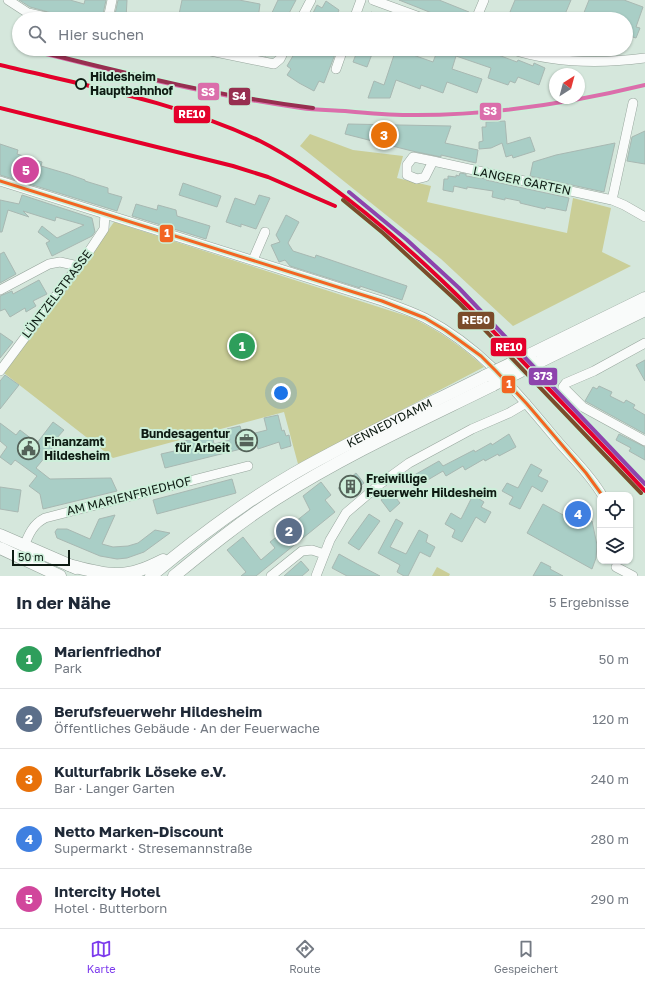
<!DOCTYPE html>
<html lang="de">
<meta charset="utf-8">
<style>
:root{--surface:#fff;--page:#f2f2f3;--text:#1f2937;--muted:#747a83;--line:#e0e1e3;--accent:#7c3aed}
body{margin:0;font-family:"Golos Text",sans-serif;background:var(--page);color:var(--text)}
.controls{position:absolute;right:12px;bottom:12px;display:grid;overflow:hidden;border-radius:8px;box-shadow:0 1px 3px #0004}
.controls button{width:36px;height:36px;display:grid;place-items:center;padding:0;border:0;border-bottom:1px solid var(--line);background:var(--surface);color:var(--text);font:20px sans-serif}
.compass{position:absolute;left:549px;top:68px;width:36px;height:36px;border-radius:50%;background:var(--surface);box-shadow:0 1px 3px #0004;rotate:36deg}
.scale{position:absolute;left:12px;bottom:10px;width:58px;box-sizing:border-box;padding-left:4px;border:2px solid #0e1b13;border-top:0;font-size:11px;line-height:14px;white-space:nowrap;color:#0e1b13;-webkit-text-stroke:3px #cdefda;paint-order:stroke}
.you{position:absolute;left:281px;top:393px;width:14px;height:14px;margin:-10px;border:3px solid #fff;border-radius:50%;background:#1a73e8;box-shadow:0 0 0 6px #1a73e833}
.badge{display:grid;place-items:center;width:26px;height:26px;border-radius:50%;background:var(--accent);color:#fff;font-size:13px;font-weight:700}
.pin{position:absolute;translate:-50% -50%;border:2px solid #fff;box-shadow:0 1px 4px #0006}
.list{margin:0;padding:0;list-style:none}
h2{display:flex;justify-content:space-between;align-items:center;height:52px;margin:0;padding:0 16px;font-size:17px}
h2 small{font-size:13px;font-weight:400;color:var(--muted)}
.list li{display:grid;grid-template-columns:26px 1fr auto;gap:12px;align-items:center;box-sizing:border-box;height:60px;padding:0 16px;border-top:1px solid var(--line)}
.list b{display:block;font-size:15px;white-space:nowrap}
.list p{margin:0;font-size:13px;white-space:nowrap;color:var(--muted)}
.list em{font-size:13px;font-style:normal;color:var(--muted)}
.icon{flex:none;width:22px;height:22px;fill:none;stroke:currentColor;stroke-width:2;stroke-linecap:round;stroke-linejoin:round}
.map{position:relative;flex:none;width:645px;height:576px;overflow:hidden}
.search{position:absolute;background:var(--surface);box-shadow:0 1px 3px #0004;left:12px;right:12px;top:12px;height:44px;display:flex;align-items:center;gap:10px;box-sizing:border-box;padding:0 14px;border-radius:22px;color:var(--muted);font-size:15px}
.sheet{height:352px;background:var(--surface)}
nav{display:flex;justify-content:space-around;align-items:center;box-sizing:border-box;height:56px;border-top:1px solid var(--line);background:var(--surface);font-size:11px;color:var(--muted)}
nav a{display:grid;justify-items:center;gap:2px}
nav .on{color:var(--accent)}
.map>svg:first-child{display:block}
.green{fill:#cace97}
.building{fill:#a9cec6;stroke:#a8b8b2}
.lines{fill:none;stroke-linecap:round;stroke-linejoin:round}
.minor-casing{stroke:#96a59c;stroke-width:10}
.major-casing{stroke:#96a59c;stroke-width:13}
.minor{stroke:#f9fbfa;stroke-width:9}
.major{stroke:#f9fbfa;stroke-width:12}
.major-bridge-casing{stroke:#96a59c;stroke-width:13;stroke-linecap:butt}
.major-bridge{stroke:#f9fbfa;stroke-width:12}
.bus-1-casing{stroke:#cdefda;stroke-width:6}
.bus-1{stroke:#f26522;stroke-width:3}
.rail-1-casing{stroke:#cdefda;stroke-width:7}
.rail-2-casing{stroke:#cdefda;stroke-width:7}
.rail-3-casing{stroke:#cdefda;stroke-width:7}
.rail-4-casing{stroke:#cdefda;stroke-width:7}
.rail-5-casing{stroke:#cdefda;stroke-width:7}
.rail-1{stroke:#e4002b;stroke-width:4}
.rail-2{stroke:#db6eab;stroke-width:4}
.rail-3{stroke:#7a4b2a;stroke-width:4}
.rail-4{stroke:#8e44ad;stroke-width:4}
.rail-5{stroke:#972f50;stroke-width:4}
.stop-dot{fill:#cdefda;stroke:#0e1b13;stroke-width:2}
.labels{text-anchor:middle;stroke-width:4;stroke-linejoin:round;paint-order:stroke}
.stop-label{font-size:12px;font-weight:bold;fill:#0e1b13;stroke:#cdefda;text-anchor:start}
.street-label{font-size:12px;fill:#0e1b13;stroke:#cdefda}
.poi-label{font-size:12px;font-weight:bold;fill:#0e1b13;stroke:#cdefda;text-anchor:start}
.line-badge{stroke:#cdefda;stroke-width:1.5}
.badge-label{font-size:11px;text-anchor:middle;font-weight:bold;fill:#fff}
</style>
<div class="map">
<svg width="645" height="576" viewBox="0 0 645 576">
<rect width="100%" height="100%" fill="#d5e7dc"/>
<path class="green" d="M310,134L353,150L403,156L397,178L431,186L427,202L567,233L573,198L611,208L602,252L631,266L513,326L441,259L300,146Z
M114,222L413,318C440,332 462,346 484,367L298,464L284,412L113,458L4,373L58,300Z
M437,567L450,574L449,576H432Z"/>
<path class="building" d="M19,0H70L84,4L85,0H106L102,19H79L59,15L30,7Z
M118,0H127L126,19H114Z
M182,0H239L260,4L258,19H238L227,17V19H209L192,16L191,18L186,17V19H178Z
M278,0H296L286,19H269Z
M399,0H439L469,12L466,19H447Z
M515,0H571L563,19H528L510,12Z
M589,0H624L643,7L636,27L640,28L636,38L626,35V19H593L583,15Z
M326,1L339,10L335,19H310L317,5L322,8Z
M371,12L387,18V19H368Z
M255,49H270L266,56L252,53Z
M297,49H337L324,83L319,81L314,91L299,83L287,75L291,69L287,66Z
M358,49H374L367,67L353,62Z
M396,49L433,62L438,49H482L517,62L518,60L533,66L534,63L545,68L539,85L518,77L515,83L510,81L508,85L488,78L491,68L456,56L452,69L482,79L477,93L447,82L443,93L421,85L420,89L396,80L390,98H368L374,81L384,85Z
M505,121L507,144L530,137L535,151L513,158L512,155L506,157L502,143L491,148L479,149V142L483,141L482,127H486V122Z
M348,124L451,126L445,143L478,150L476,163L441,155V157L412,151L345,134Z
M645,131V164L627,161L632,137Z
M615,143L604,192L530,176L533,162L556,155Z
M0,144L18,150L17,154L42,162L41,166L68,174L85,180V181L108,188V193L122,197L117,211L0,175Z
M460,173L466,174V176L486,179V180L569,198L566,211L546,207L545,209L520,203V201L505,198V200L492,197L493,191L467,187V189L454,186L453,192L443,190L444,179H448V176L456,177V175L459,176Z
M183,183L221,196L217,207L179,195Z
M22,195L92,218L95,232L92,236L52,256L46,243L50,241L38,232L42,226L57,238L84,225L56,217L55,221L23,211L29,217L8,210L2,232H0V200L19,204Z
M259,195L270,198L256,229L241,224V227L226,222L235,198L255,205Z
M136,204L157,210L158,205L176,210L177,216L210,226L206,239L132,216Z
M286,215L299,222L288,243L293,251L315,258L316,255L407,286L402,300L360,286V288L290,266L285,260L279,262L271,245L280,242L276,235Z
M4,252L16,274L0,283V254Z
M39,280L47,294L33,301L36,306L26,312L25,308L10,317L5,309L0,311V296L12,291L13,294Z
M0,333L13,342L0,358Z
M645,360V381L636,365Z
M5,375L19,385L0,409V381Z
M599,386L612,392L610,396L624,403L626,400L635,405L633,408L645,415V434L585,401L593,387L597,389Z
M278,415L282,431L284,430L286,436L289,435L291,446L281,449L279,442L258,449L257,445L165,468L161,454L179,450L177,443L212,434L214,444L230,440L227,429L240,426L243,436L267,430L264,418Z
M53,422L64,430L56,439L51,450L36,468L50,479L111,478L117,491L43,509L40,494L29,486L37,476L15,460L11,465L0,457L7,447L0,441V423L16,435L20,430L37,443Z
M509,434L516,447L499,456L498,454L485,461L484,459L465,470L463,466L446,476L443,471L414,488L409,478L439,461L443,466L474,450L475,452L491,443L492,445Z
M619,434L645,447V460L629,451L631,448L616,440Z
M531,464L542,470L538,476L548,481L542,492L532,486L520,509L509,504L513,497L502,491L507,483L518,488Z
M356,473L364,483L346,498L338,488Z
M232,479L236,493L157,514L153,500Z
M321,482L331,495L325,500L335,512L256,576H241L246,572L227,550L243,537L261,560L275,548L270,542L310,510L303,496Z
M0,487L21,490L18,512L0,509Z
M391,492L400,503L390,512L381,500Z
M473,495L484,502L481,507L491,512L485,523L476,517L462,542L452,537L455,530L445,524L451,513L461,519Z
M543,504L565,516L569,508L592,521L597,545L596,558L592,569L527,533Z
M369,514L380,521L359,550L348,543Z
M115,515L102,544L113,547L128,546L138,543L155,530L170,533L144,552L127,558L117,559L100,556L57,538L55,532L57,529H67L90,539L99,519Z
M396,519L403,523L390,547L406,554L419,530L428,535L426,542L435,547L430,557L420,552L408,576H404L397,572L400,565L378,553Z
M339,554L357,564L380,576H347L332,568Z
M301,561L309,570L302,576H284Z
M541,562L551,567L550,569L563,576H533Z"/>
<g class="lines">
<defs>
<path id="minor" d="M8,0L28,13L55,19
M373,0L425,19
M108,19L112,0
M301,19L311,0
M354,19L361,0
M476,19L484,0
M201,49L274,64L280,59L285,49
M510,49C553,63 600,64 645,58
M336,69L343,49
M433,161L425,177L417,179L407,175V165L413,157L433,161L612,200L624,205L645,217
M0,181L382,301C396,306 411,311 425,318C481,347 516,391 556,439C571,457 590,474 602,495
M612,200L633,103
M253,260L265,232
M0,290L49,264L60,262L78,266
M645,343L594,371L566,383L563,387L583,407L645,441
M0,371L90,250L104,229L105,214
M24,546C29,534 33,524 45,518L248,466
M616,567L633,576
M271,576L302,551L312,550L324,554
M316,576L330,540L346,513L380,484L409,463L472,429L509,413L526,403"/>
<g id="major">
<path d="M531,354L645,298"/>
<path d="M539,362L645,310"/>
<path d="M0,535L76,568"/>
<path d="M0,548L60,576"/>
<path d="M69,565C84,569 100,574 115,574C132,575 149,567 163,560"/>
<path id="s1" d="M151,576C195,539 243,503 293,474C356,438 421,408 485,376"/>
<path d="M174,576C207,549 240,522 276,499C345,455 420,421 493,385"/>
</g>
</defs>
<use href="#minor" class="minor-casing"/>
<use href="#major" class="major-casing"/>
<use href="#minor" class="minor"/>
<use href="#major" class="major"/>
<defs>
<path id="major-bridge" d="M485,376L531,354
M493,385L539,362"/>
</defs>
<use href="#major-bridge" class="major-bridge-casing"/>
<use href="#major-bridge" class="major-bridge"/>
<defs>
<path id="bus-1" d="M0,181L382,301L425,318L445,330L481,356L496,371L527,404L586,473L602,495"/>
</defs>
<use href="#bus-1" class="bus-1-casing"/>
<use href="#bus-1" class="bus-1"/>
<defs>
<path id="rail-1" d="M0,65C87,86 178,102 260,141C292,157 321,179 349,200C414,250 471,308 527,366C567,408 606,449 645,491
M0,108L233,166L268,177L335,206"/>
<path id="rail-2" d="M26,49C117,72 208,95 301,108C315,110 330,110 345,111C366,113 387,115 408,115C488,116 567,104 645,85"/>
<path id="rail-3" d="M343,200L383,233L460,304L641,493"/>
<path id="rail-4" d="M349,192L407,240L459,288L645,484"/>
<path id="rail-5" d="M49,54C136,76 224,97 313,108"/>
</defs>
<use href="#rail-1" class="rail-1-casing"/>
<use href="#rail-2" class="rail-2-casing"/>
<use href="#rail-3" class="rail-3-casing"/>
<use href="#rail-4" class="rail-4-casing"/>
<use href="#rail-5" class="rail-5-casing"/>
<use href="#rail-1" class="rail-1"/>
<use href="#rail-2" class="rail-2"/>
<use href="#rail-3" class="rail-3"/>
<use href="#rail-4" class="rail-4"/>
<use href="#rail-5" class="rail-5"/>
</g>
<defs>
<symbol id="office-ring" viewBox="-11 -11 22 22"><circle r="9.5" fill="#cdefda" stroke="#546259" stroke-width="1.5"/><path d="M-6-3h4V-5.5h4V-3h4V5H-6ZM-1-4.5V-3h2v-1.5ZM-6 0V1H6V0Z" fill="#546259"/></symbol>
<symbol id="civic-ring" viewBox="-11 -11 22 22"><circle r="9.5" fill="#cdefda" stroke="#546259" stroke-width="1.5"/><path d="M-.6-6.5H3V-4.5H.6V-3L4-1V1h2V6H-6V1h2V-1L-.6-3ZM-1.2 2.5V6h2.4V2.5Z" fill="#546259"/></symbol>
<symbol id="building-ring" viewBox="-11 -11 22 22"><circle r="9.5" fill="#cdefda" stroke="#546259" stroke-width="1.5"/><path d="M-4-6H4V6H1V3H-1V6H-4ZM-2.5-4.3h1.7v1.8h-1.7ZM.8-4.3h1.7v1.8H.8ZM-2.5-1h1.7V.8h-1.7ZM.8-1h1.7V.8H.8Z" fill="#546259"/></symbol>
</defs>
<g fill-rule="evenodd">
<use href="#office-ring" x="234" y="428" width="25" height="25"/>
<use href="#civic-ring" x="16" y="436" width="25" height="25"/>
<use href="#building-ring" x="338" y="474" width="25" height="25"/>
</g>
<circle class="stop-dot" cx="81" cy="84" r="5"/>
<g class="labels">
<g class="stop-label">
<text x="90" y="81">Hildesheim<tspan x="90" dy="14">Hauptbahnhof</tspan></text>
</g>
<g class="street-label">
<text transform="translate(522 181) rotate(12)" y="4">LANGER GARTEN</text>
<text transform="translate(57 294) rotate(-53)" y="4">LÜNTZELSTRASSE</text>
<text dy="4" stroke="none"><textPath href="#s1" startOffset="284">KENNEDYDAMM</textPath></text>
<text transform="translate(129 496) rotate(-14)" y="4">AM MARIENFRIEDHOF</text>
</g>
<g class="poi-label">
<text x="230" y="438" text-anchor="end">Bundesagentur<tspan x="230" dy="14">für Arbeit</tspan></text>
<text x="44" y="446">Finanzamt<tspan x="44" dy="14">Hildesheim</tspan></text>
<text x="366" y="483">Freiwillige<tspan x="366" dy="14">Feuerwehr Hildesheim</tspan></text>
</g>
</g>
<g class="line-badge">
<rect x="197" y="82" width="23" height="19" rx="4" fill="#db6eab"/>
<rect x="228" y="87" width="23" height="19" rx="4" fill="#972f50"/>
<rect x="479" y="102" width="23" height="19" rx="4" fill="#db6eab"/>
<rect x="173" y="105" width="38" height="19" rx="4" fill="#e4002b"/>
<rect x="159" y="224" width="15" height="19" rx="4" fill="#f26522"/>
<rect x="457" y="311" width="38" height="19" rx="4" fill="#7a4b2a"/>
<rect x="490" y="337" width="37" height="20" rx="4" fill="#e4002b"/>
<rect x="528" y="367" width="30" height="19" rx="4" fill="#8e44ad"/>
<rect x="501" y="375" width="15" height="19" rx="4" fill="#f26522"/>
</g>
<g class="badge-label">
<text x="208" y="96">S3</text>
<text x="239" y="100">S4</text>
<text x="490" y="115">S3</text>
<text x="192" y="118">RE10</text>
<text x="167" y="237">1</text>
<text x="476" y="324">RE50</text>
<text x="509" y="351">RE10</text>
<text x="543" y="380">373</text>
<text x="509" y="388">1</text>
</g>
</svg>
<div class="controls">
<button><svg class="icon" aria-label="locate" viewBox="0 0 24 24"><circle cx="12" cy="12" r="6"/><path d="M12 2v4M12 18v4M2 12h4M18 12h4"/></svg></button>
<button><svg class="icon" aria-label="layers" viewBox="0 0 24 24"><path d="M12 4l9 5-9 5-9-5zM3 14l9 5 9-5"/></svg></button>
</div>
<svg class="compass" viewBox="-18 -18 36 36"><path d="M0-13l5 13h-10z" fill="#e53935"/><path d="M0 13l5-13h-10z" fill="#747a83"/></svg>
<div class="scale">50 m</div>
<div class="you"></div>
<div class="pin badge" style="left:242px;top:346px;background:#2e9e5b">1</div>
<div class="pin badge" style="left:289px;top:531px;background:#5c6f8a">2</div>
<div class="pin badge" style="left:384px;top:135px;background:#e8710a">3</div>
<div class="pin badge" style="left:578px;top:514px;background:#3f7fe0">4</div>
<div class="pin badge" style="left:26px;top:170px;background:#d1479c">5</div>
<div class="search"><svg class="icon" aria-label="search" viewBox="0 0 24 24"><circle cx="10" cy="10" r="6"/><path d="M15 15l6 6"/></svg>Hier suchen</div>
</div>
<section class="sheet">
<h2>In der Nähe<small>5 Ergebnisse</small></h2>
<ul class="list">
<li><span class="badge" style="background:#2e9e5b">1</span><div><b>Marienfriedhof</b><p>Park</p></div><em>50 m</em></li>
<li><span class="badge" style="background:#5c6f8a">2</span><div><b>Berufsfeuerwehr Hildesheim</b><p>Öffentliches Gebäude · An der Feuerwache</p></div><em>120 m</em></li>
<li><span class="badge" style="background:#e8710a">3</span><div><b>Kulturfabrik Löseke e.V.</b><p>Bar · Langer Garten</p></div><em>240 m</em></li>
<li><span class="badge" style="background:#3f7fe0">4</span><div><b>Netto Marken-Discount</b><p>Supermarkt · Stresemannstraße</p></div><em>280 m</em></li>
<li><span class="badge" style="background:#d1479c">5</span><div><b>Intercity Hotel</b><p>Hotel · Butterborn</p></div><em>290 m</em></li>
</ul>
</section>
<nav>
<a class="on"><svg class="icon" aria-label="map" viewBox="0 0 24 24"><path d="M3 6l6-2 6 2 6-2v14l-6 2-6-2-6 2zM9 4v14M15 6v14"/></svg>Karte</a>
<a><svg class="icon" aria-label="directions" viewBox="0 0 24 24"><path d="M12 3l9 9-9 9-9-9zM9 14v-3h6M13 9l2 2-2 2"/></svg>Route</a>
<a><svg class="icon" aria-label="saved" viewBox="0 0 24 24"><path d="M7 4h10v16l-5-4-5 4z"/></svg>Gespeichert</a>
</nav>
